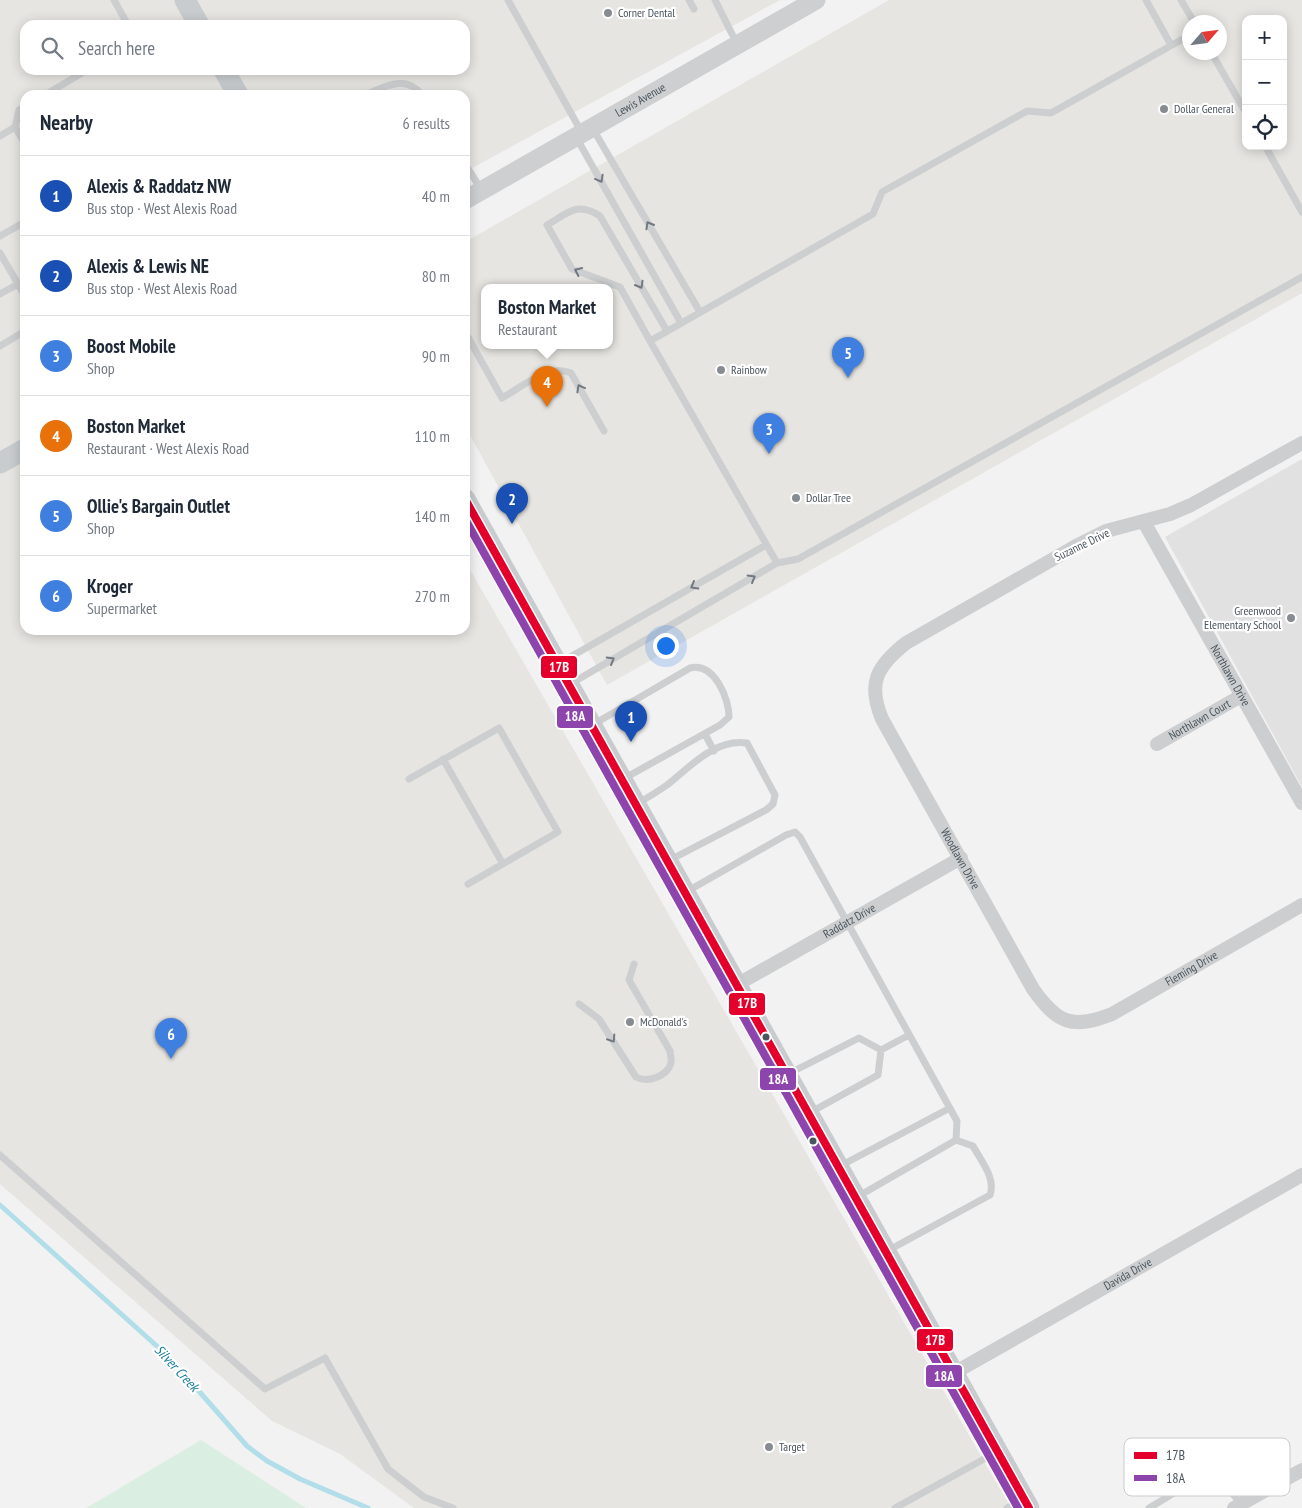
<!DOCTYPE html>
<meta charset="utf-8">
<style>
:root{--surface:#fff;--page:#f6f6f7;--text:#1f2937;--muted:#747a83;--line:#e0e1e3;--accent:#ea580c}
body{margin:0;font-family:"PT Sans Narrow",sans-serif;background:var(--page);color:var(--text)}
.controls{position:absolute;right:15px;top:15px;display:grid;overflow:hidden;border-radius:10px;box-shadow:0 2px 12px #0003}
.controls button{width:45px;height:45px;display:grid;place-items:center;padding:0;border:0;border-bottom:1px solid var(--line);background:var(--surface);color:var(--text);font:25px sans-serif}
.compass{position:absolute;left:1182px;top:15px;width:45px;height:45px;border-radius:50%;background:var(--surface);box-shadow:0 2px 12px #0003;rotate:62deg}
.you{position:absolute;left:665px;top:645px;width:18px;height:18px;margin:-12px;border:4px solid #fff;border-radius:50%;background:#1a73e8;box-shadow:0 0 0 8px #1a73e833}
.badge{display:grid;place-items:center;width:32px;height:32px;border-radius:50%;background:var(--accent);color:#fff;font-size:16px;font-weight:700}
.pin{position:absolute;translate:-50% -41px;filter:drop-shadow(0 1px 2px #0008)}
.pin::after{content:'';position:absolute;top:26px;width:18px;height:15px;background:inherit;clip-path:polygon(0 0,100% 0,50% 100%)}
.popup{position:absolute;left:481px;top:284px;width:132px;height:65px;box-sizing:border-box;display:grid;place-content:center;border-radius:10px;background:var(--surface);filter:drop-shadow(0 1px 4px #0005);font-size:16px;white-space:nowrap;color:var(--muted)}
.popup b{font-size:19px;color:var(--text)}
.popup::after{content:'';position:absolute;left:50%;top:100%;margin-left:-10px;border:10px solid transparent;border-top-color:var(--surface)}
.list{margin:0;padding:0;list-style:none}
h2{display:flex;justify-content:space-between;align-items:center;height:65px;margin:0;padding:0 20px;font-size:21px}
h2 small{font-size:16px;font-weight:400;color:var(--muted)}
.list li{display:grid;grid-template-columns:32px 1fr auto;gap:15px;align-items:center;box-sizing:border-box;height:80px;padding:0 20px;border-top:1px solid var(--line)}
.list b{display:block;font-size:19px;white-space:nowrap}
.list p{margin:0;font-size:16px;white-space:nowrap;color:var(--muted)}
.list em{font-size:16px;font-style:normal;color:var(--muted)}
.icon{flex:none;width:28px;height:28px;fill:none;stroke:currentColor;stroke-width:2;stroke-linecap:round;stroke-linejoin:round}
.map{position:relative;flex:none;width:1302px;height:1508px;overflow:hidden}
.search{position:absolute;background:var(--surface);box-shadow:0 2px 12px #0003;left:20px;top:20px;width:450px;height:55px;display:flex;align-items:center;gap:12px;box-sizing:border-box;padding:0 18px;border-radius:15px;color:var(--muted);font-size:19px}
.panel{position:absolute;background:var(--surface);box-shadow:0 2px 12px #0003;left:20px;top:90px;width:450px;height:545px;border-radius:15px}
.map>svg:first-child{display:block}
.commercial{fill:#e6e5e1;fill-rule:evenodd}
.education{fill:#e1e1e2}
.green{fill:#daefe2}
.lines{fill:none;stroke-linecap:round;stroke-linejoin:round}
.stream{stroke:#b2dee9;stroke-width:5}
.service{stroke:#ccced0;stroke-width:7}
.minor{stroke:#ccced0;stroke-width:14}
.secondary{stroke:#cdcfd1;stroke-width:19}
.primary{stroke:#c9ccce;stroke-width:21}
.bus-1-casing{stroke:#fff;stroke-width:11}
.bus-2-casing{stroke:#fff;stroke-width:11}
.bus-1{stroke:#e4002b;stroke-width:8}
.bus-2{stroke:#8e44ad;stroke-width:8}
.oneway{stroke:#727980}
.poi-dot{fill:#868c91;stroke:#fff;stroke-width:2}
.bus-dot{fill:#4b555d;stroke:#fff;stroke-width:2}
.labels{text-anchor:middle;stroke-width:4.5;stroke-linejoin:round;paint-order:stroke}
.poi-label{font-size:12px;fill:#4b555d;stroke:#fff;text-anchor:start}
.street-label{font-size:12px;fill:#4b555d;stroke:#fff}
.water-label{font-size:14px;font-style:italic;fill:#1a809a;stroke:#fff}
.key{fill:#fff;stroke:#c9ccce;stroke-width:1}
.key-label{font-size:14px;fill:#4b555d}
.line-badge{stroke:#fff;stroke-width:2}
.badge-label{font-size:14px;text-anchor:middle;font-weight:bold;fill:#fff}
</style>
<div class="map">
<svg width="1302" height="1508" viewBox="0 0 1302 1508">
<rect width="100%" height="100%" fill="#f3f2f2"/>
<path class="commercial" d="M0,0H780L465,172V95H25V630H465V561L1011,1508H414L340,1454L272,1421L0,1184ZM25,25H465V70H25Z
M889,0H1302V293L607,685L465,426V242ZM1246,19H1283V146H1246ZM1190,22H1220V52H1190ZM484,288H610V346H484Z"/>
<path class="education" d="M1302,459V787L1165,537Z"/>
<path class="green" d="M201,1440L306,1508H86Z"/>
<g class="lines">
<path class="stream" d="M0,1205L169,1357L247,1446L267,1461L300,1479L368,1508"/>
<path class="service" d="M114,0L128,25
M508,0L582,133
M689,0L694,9
M715,0L737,44
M1146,0L1171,45
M1181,0L1194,22
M1190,35L1051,113L1027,111L882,192L873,214L650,341L777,563L798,559L1302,277
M1211,52L1246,113
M45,95L87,70
M365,95C386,86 405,74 422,95
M15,127L25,144
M593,129L700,312
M0,136L15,127L19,110L25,107
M576,137L681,323
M1265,146L1302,212
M465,164L481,189
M0,236L25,222
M0,253L25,296
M0,294L18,284
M465,332L502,398C522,387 549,363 571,373L604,431
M650,341L620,287L572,269L547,225C568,213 577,201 600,216L667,331
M0,346L25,331
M558,664L766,545
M572,683L777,563
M594,724L690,668C714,662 729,698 729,717L720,725L625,778
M705,734L714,751
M443,759L503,864
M409,779L499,728L558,832L468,884
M637,804C647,798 657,792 667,785C689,768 715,738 747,743L775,795L773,804L766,810L670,860
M686,892L786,835L795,832L800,837L957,1121L956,1140
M579,1004L599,1019L636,1077C647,1083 667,1077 671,1063C672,1060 670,1055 670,1051L629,980L634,964
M881,1050L909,1035
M788,1074L859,1038L881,1050L878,1075L811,1112
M0,1155L265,1389L325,1358L388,1469L424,1497L453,1508
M840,1166L950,1108
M857,1197L956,1140L973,1146C981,1161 996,1178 990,1195L889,1250
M895,1508L995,1453
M1007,1508L1022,1500
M1149,1508C1187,1487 1211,1458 1241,1505"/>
<g class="minor">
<path id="s1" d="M1302,443L1191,505L1170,514L1106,531L1076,546L906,643C877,666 867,683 882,719L1033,989C1057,1023 1072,1030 1112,1014L1302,905"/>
<path id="s2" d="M1144,522L1302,803"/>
<path id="s3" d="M1157,744L1241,696"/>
<path id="s4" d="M738,984L961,858"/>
<path id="s5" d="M954,1373L1302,1175"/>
<path d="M1234,1508L1302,1470"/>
</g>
<path class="secondary" id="s6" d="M465,200L816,0"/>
<path class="primary" d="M185,0L199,25
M224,70L238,95
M0,463L25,449
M465,499L1029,1508"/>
<defs>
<path id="bus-1" d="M465,499L1029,1508"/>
<path id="bus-2" d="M465,519L1018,1508"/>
</defs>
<use href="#bus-1" class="bus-1-casing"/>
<use href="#bus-2" class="bus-2-casing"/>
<use href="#bus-1" class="bus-1"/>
<use href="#bus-2" class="bus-2"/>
</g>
<defs><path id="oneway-chevron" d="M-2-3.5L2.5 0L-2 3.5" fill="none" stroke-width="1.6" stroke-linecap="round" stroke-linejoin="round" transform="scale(1.25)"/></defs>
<g class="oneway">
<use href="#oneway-chevron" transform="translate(600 179) rotate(61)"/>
<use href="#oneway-chevron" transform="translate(649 225) rotate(-120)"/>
<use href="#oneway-chevron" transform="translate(578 271) rotate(-155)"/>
<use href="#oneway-chevron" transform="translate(640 285) rotate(60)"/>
<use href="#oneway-chevron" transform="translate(580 388) rotate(-119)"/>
<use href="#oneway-chevron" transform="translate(752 578) rotate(-30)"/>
<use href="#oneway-chevron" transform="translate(694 586) rotate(150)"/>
<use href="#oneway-chevron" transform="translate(611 660) rotate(-30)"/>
<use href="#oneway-chevron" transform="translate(612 1039) rotate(57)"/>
</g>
<g class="poi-dot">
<circle cx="608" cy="13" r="5"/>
<circle cx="1164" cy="109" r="5"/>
<circle cx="721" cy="370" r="5"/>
<circle cx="796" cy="498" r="5"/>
<circle cx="1291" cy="618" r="5"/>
<circle cx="630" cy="1022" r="5"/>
<circle cx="769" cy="1447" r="5"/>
</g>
<g class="bus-dot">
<circle cx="766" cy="1037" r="4.5"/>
<circle cx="813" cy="1141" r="4.5"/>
</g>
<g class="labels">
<g class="poi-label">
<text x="618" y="17">Corner Dental</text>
<text x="1174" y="113">Dollar General</text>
<text x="731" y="374">Rainbow</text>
<text x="806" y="502">Dollar Tree</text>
<text x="1281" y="615" text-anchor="end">Greenwood<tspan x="1281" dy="14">Elementary School</tspan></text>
<text x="640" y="1026">McDonald's</text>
<text x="779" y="1451">Target</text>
</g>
<g class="street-label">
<text dy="4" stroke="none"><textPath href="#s6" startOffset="202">Lewis Avenue</textPath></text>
<text transform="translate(1082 545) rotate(-26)" y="4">Suzanne Drive</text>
<text dy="4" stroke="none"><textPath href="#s2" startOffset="176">Northlawn Drive</textPath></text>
<text dy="4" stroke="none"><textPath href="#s3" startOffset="49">Northlawn Court</textPath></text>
<text dy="4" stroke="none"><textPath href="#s1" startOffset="694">Woodlawn Drive</textPath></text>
<text dy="4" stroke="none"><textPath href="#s4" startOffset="128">Raddatz Drive</textPath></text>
<text dy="4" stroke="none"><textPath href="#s1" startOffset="1028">Fleming Drive</textPath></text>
<text dy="4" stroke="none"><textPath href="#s5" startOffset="200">Davida Drive</textPath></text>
</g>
<g class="water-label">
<text transform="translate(177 1368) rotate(47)" y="5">Silver Creek</text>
</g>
</g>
<rect x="1124" y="1438" width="166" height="58" rx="8" class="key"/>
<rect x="1134" y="1452" width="23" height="7" fill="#e4002b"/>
<rect x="1134" y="1475" width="23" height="6" fill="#8e44ad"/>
<g class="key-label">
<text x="1166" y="1460">17B</text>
<text x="1166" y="1483">18A</text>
</g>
<g class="line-badge">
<rect x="540" y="655" width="38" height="24" rx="5" fill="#e4002b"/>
<rect x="556" y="705" width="38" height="24" rx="5" fill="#8e44ad"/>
<rect x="728" y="992" width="38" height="24" rx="5" fill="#e4002b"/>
<rect x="759" y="1067" width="38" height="24" rx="5" fill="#8e44ad"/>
<rect x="916" y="1328" width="38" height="24" rx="5" fill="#e4002b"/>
<rect x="925" y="1364" width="38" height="24" rx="5" fill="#8e44ad"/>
</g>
<g class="badge-label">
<text x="559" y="672">17B</text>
<text x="575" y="721">18A</text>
<text x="747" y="1008">17B</text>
<text x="778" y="1084">18A</text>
<text x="935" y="1345">17B</text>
<text x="944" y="1381">18A</text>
</g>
</svg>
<div class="controls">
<button>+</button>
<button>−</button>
<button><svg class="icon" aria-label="locate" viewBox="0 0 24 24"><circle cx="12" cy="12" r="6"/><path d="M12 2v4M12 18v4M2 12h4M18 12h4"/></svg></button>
</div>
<svg class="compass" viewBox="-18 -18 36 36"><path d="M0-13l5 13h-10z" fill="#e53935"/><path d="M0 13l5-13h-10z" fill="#747a83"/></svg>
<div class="you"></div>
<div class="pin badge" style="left:631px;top:742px;background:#1a4fb4">1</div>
<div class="pin badge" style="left:512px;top:524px;background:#1a4fb4">2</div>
<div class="pin badge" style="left:769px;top:454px;background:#3f7fe0">3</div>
<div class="pin badge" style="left:547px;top:407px;background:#e8710a">4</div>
<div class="popup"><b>Boston Market</b>Restaurant</div>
<div class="pin badge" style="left:848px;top:378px;background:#3f7fe0">5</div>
<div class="pin badge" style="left:171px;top:1059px;background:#3f7fe0">6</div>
<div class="search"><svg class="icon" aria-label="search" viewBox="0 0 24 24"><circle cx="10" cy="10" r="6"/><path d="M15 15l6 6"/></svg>Search here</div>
<section class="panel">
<h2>Nearby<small>6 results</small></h2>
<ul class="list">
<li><span class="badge" style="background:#1a4fb4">1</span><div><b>Alexis &amp; Raddatz NW</b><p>Bus stop · West Alexis Road</p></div><em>40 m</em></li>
<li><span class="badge" style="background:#1a4fb4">2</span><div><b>Alexis &amp; Lewis NE</b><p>Bus stop · West Alexis Road</p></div><em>80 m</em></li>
<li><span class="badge" style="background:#3f7fe0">3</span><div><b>Boost Mobile</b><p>Shop</p></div><em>90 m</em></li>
<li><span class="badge" style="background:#e8710a">4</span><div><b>Boston Market</b><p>Restaurant · West Alexis Road</p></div><em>110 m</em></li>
<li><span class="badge" style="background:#3f7fe0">5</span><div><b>Ollie's Bargain Outlet</b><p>Shop</p></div><em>140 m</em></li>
<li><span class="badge" style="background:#3f7fe0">6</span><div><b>Kroger</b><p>Supermarket</p></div><em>270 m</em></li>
</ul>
</section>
</div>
